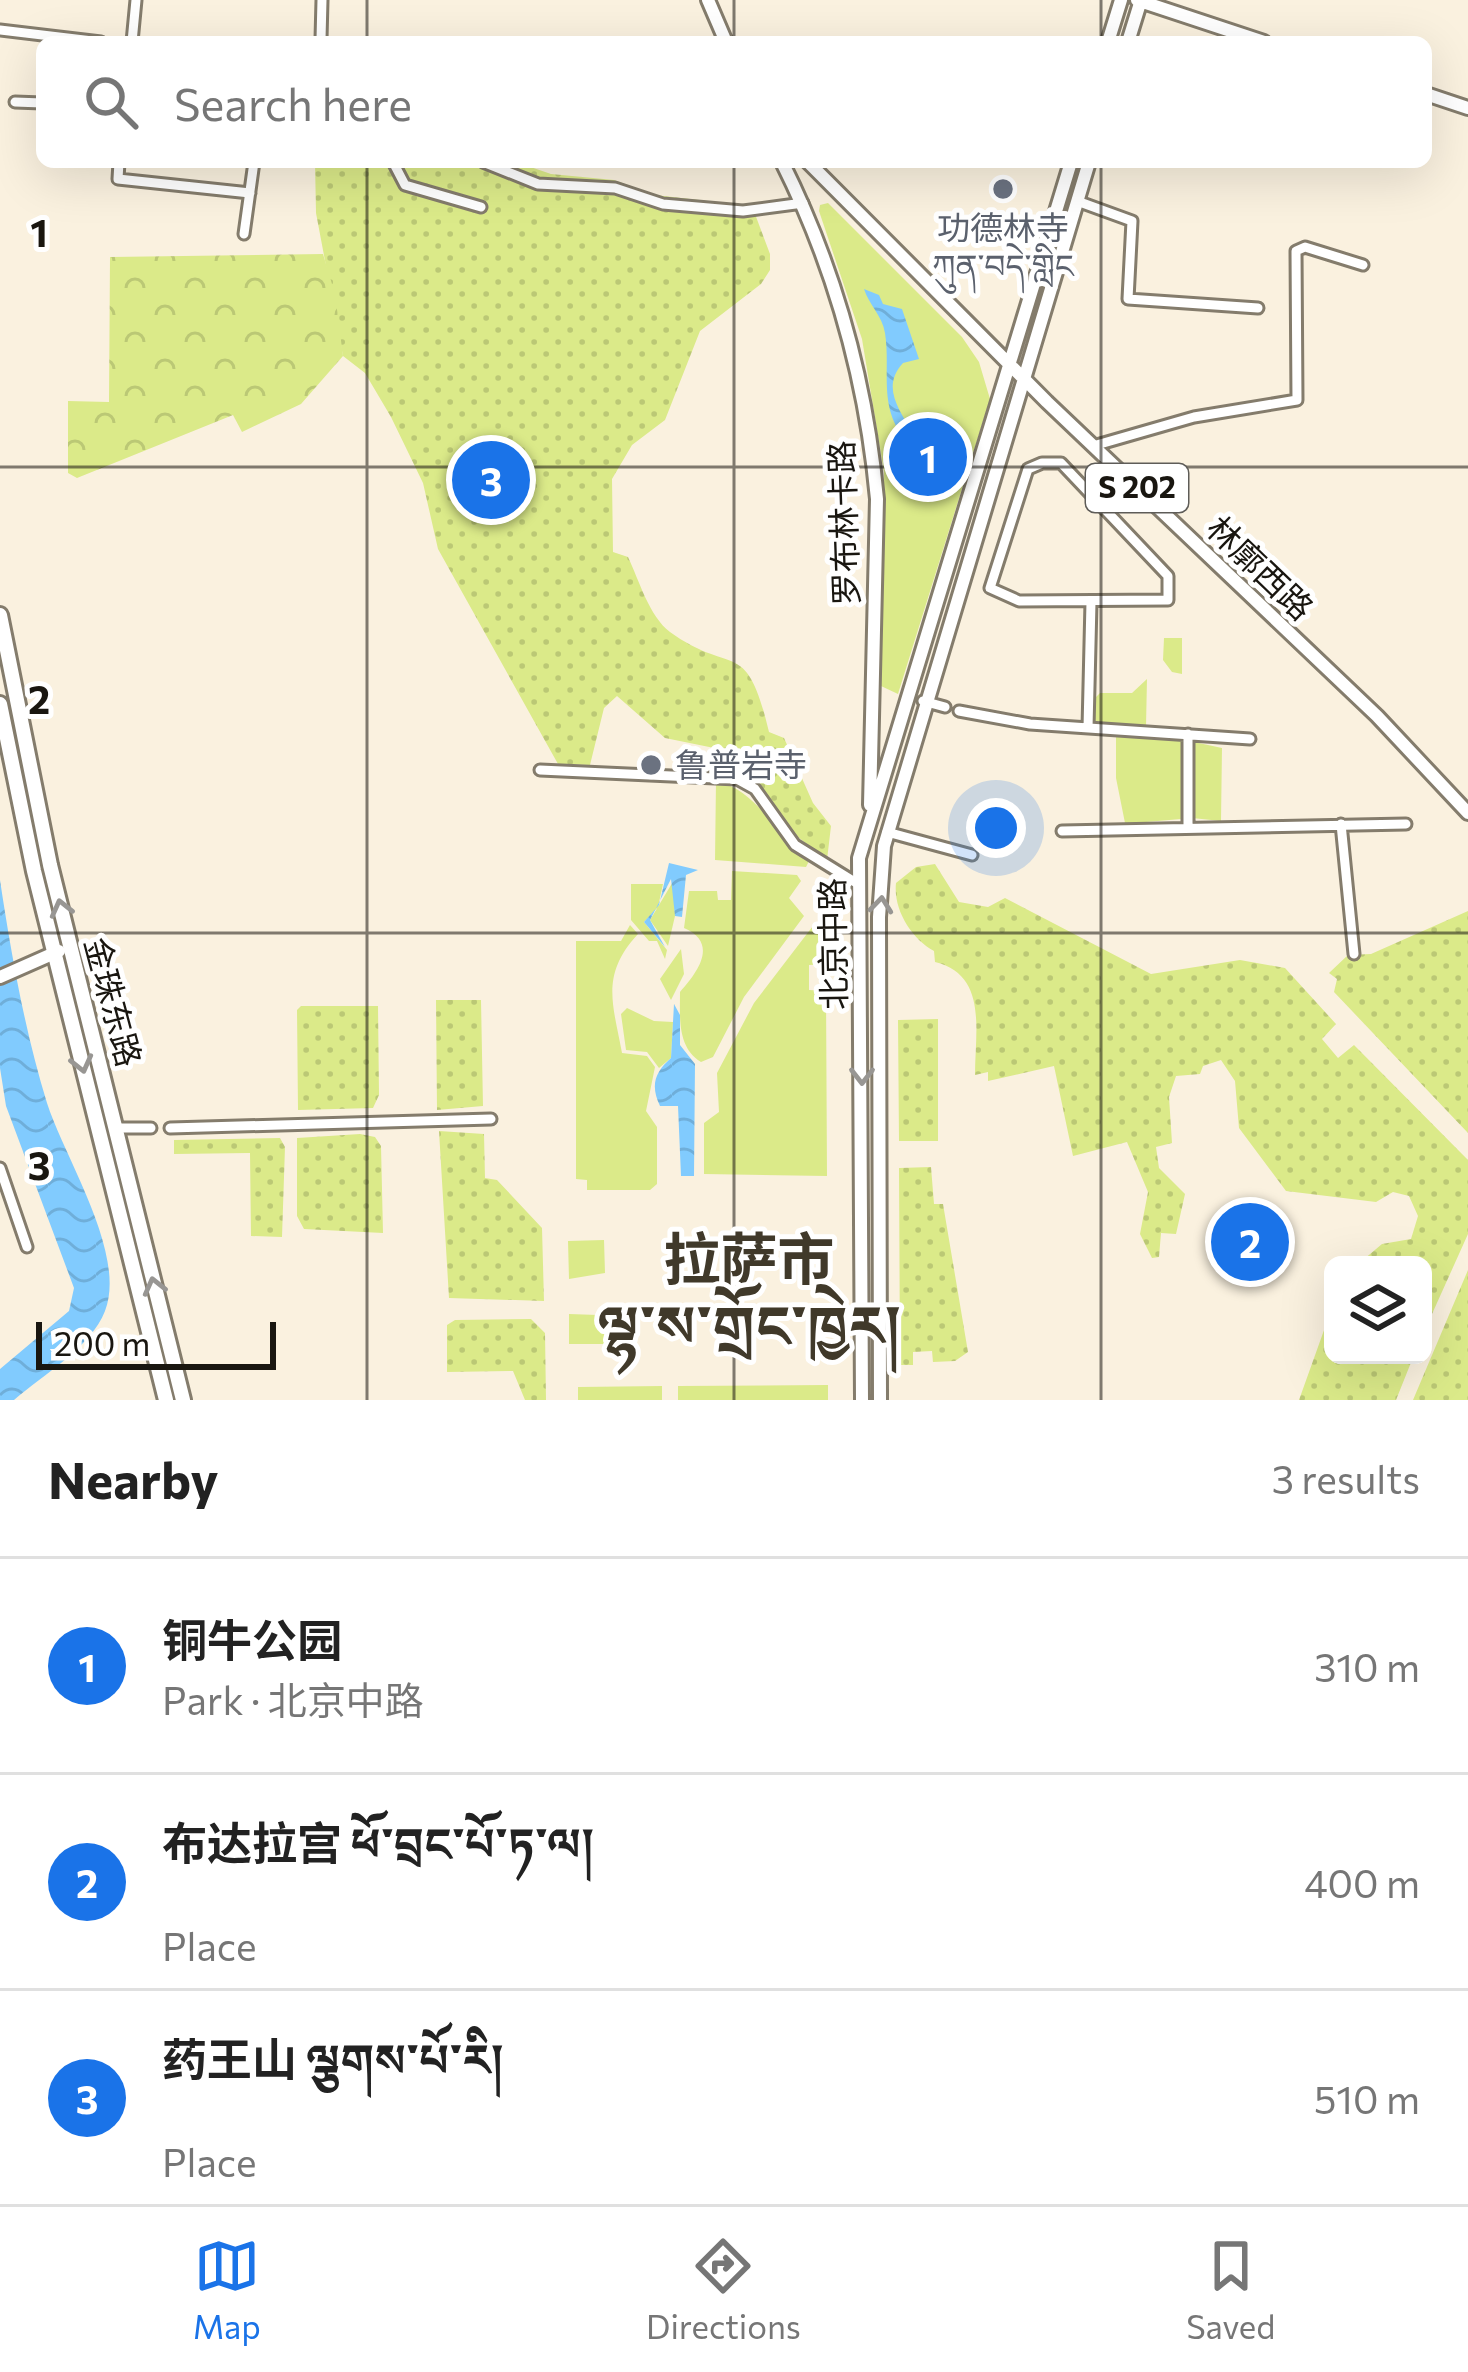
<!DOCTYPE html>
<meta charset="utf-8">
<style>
:root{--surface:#fff;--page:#f6f6f6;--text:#222;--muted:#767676;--line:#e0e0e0;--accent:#1a73e8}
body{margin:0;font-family:Commissioner,"Noto Sans SC","Noto Serif Tibetan",sans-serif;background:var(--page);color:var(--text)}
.controls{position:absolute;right:36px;bottom:36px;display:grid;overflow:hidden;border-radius:18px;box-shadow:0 12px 48px #0002}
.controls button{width:108px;height:108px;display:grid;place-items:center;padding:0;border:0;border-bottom:3px solid var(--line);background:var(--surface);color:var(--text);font:60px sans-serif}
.scale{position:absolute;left:36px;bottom:30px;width:240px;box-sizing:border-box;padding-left:12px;border:6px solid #191610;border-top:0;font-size:33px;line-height:42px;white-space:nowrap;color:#191610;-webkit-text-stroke:9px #fff;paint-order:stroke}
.you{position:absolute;left:996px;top:828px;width:42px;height:42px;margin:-30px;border:9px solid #fff;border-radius:50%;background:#1a73e8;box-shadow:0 0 0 18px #1a73e833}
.badge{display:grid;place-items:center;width:78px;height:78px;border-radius:50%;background:var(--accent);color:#fff;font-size:39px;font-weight:700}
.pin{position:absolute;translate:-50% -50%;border:6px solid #fff;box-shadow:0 3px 12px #0006}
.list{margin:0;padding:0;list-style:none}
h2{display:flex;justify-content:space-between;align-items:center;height:156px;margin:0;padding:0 48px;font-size:51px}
h2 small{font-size:39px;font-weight:400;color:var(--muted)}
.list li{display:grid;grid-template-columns:78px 1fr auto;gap:36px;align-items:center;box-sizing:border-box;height:216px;padding:0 48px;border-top:3px solid var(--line)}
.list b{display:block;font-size:45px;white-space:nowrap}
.list p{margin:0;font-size:39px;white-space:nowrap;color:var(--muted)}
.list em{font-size:39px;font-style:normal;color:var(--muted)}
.icon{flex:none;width:66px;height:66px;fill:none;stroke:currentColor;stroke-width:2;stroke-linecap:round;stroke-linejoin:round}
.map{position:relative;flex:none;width:1468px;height:1400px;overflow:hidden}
.search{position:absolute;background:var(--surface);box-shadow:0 12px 48px #0002;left:36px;right:36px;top:36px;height:132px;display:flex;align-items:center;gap:30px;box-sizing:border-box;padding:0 42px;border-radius:18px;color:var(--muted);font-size:45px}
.sheet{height:804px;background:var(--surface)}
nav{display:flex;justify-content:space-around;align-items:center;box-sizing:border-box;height:168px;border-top:3px solid var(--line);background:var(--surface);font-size:33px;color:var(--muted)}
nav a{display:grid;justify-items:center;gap:6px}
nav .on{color:var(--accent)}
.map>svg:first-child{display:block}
.grass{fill:url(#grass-dots)}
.forest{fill:url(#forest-crowns)}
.park{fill:#dbea89}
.water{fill:url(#water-waves)}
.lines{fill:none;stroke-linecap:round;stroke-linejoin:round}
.minor-casing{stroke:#847c6c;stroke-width:15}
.major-casing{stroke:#847c6c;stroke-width:18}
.highway-casing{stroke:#847c6c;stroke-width:20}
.minor{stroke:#fff;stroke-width:9}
.major{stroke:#fff;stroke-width:12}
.highway{stroke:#fff;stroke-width:14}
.oneway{stroke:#989693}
.grid{fill:none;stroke:#191610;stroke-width:3;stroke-opacity:0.55}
.worship-dot{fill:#6b7280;stroke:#fff;stroke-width:4.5}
.labels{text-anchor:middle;stroke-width:10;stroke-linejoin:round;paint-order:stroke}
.shield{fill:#fff;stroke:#5e5c58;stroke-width:3}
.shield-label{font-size:30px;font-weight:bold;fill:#191610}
.worship-label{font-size:33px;fill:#5b616d;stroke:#fff}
.street-label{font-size:33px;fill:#191610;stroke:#fff}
.town-label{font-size:57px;font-weight:bold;fill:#40392a;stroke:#fff}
.grid-label{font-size:39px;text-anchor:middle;font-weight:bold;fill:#191610;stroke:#fff;stroke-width:10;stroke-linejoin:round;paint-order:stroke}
</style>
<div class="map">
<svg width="1468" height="1400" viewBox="0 0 1468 1400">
<defs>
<pattern id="grass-dots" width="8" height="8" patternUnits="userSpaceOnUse" patternTransform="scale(3)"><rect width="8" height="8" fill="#dbea89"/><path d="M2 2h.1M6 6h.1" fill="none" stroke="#bbc875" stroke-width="1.8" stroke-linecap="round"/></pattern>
<pattern id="forest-crowns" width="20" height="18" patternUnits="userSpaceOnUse" patternTransform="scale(3)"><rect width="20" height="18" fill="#dbea89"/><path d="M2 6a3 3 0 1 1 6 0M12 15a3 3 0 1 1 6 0" fill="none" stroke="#bbc875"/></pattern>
<pattern id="water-waves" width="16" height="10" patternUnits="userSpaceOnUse" patternTransform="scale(3)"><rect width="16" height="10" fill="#81cbfe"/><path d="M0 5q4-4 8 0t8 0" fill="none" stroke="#6faed9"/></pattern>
</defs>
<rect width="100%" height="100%" fill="#faf1df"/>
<path class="grass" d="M315,162H516L551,174L614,180L655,195L752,206L770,254V270L761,284L700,331L665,420L632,445L612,479L613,552L628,557C639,580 649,616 670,632C734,678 746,635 769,732L784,738L813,803L831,826L827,860L789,830L724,750L665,738L617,696L604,708L590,765L558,764L438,549L423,483L391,417L365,373L343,356L316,213Z
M935,864L959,902L988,907L1005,898L1151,974L1240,960L1285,968L1336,1024L1322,1039L1338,1058L1354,1045L1468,1160V1234L1423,1334V1265H1357L1382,1244L1411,1239L1418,1216L1409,1196L1393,1192L1376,1202L1286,1191L1239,1128L1235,1081L1221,1060L1203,1066L1200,1074L1176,1076L1169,1097L1172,1143L1156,1147L1159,1168L1185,1194L1176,1234L1161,1233L1159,1257L1152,1258L1140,1234L1148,1192L1127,1142L1073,1156L1054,1066L988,1081V1072L975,1075C975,1031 988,975 935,962L934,951C912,939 893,910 896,883L916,867Z
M1468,911V1133L1334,992L1337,979L1329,973L1348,955L1371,954Z
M436,1000H481L483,1106L437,1110Z
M301,1006H378L379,1095L373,1108L298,1110L297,1010Z
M938,1019V1141H899L898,1020Z
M439,1131L484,1134L485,1178L497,1180L542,1228L544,1301L449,1298Z
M360,1134L375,1137L381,1146L383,1233L304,1229L297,1216V1138Z
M280,1138L285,1147L282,1237L251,1236L250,1153L174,1154V1140Z
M931,1167L934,1204H943L968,1352L955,1361L933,1362L932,1351L913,1352V1365H900L899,1168Z
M1468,1270V1400H1413Z
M1333,1305V1355H1414L1396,1400H1299Z
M531,1319L545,1333L546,1400H525L513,1371L447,1372V1325L455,1320Z"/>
<path class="forest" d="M323,254L335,294L343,356L301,404L242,432L233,415L77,478L68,473V401L109,402L110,257Z"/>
<path class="park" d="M828,203L962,337L979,362L990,399L898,694L881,686L884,472L862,339L819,211L820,205Z
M1164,638H1182V674L1172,672L1163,660Z
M1147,679L1146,726L1095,722L1094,699L1100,693H1132Z
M1116,734L1182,741L1181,819L1111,825L1125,823L1116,778Z
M1194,742L1222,748L1221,821L1192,818Z
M716,781C759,791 774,834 809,861L806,867L715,860Z
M732,871L797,875L801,881L789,898L804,916L744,997L713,1057L701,1062C677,1047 680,1018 680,992C698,972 719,943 684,928L689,891H717L718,900H731Z
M674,880L675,916L668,946L650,920Z
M631,884H663L658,907L644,922L667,950L665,959L657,941H649L631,920Z
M816,922L827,928V964L809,965V990L826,991L827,1176L704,1174V1123L719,1112L717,1073L754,1003Z
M630,925L638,934C600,975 613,1004 622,1053L647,1056L655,1067L646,1111L657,1127V1184L650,1190H587V1180L576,1179V941H621Z
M681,949L684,974L671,1000L660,979Z
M627,1008L654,1021L673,1022L671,1058L659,1068L647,1052L626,1050L621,1014Z
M604,1240L605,1273L569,1279L568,1241Z
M605,1304L606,1344H569V1314L598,1315Z
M828,1385V1400H678V1386Z
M662,1386V1400H578V1387Z"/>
<path class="water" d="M864,289L879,295L883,304L902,309L919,359L903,363C881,387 899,409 913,434L908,462L902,460L907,442C877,407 891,372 885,333C882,315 869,305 864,289Z
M669,863L698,870L686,875L682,917L675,916L671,879L650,920L665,947L644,922L659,905Z
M0,880C11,953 25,1032 47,1103C65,1159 127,1254 105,1311C91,1347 43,1375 14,1400H0V1369L69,1311L74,1288L6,1106L0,1068Z
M674,1004L680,1015V1045L695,1064L694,1176H681L678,1106H660C650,1085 655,1072 671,1058Z"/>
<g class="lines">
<defs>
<path id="minor" d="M0,30L101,42
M321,39L322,0
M132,42L136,0
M15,102L42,103
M119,162L118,179L250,193
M393,162L405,185L481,207
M483,162L538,184L615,188L663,204L743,211L803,203
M1077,201L1132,221L1128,299L1258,308
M244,234L254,162
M1093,446L1194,417L1297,400L1296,251L1305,247L1363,265
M1042,463H1061L1168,576V600L1019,601L990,588L1028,469Z
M923,701L945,707
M959,711L1030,724L1250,739
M1088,728L1091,602
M1188,734V825
M540,770L737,779L755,789L795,845L858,884
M1341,824L1354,954
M1062,831L1406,824
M887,832L972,855
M118,1128H151
M170,1128L491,1119
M0,1168L27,1247"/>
<path id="major" d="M708,0L726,42
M1137,0L1264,42
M1108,42L1121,0
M1128,42L1141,0
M1426,94L1468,108
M782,162C835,268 866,380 877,499L870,805
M808,162L1047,402L1377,716L1468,813
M0,977L59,951
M862,1400L859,858L1071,162
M880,1400L879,917L884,846L1089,162"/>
<path id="highway" d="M0,615L50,865L183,1400
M0,704L34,871L166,1400"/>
</defs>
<use href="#minor" class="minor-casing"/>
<use href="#major" class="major-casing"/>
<use href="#highway" class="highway-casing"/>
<use href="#minor" class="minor"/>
<use href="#major" class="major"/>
<use href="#highway" class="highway"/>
</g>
<defs><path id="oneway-chevron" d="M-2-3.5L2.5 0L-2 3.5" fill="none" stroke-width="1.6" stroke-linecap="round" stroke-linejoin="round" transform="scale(3)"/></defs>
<g class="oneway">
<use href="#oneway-chevron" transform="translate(881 905) rotate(-84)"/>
<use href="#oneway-chevron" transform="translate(61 908) rotate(-104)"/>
<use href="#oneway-chevron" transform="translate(82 1064) rotate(76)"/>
<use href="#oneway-chevron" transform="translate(862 1076) rotate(90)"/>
<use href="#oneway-chevron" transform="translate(154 1286) rotate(-104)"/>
</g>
<path class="grid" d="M367,0V42M734,0V42M1101,0V42M367,162V1400M734,162V1400M1101,162V1400M0,467H1468M0,933H1468"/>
<g class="worship-dot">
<circle cx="1003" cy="189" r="12"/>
<circle cx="651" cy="765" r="12"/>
</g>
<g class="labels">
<rect class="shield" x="1086" y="464" width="102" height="48" rx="9"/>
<g class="shield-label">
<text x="1137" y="498">S 202</text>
</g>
<g class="worship-label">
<text x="1003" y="240">功德林寺<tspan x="1003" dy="38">ཀུན་བདེ་གླིང</tspan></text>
<text x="675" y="777" text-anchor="start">鲁普岩寺</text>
</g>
<g class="street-label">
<text transform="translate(844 523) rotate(-92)" y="12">罗布林卡路</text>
<text transform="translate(1260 568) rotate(44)" y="12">林廓西路</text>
<text transform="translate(833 944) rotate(-91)" y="12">北京中路</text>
<text transform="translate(113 1002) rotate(75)" y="12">金珠东路</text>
</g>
<g class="town-label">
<text x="749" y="1280">拉萨市<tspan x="749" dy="66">ལྷ་ས་གྲོང་ཁྱེར།</tspan></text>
</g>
</g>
<g class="grid-label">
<text x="39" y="247">1</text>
<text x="39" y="714">2</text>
<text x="39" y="1180">3</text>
</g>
</svg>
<div class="controls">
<button><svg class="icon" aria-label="layers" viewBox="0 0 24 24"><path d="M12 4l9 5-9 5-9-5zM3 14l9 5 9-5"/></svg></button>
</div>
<div class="scale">200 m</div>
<div class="you"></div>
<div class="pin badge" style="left:928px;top:457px">1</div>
<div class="pin badge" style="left:1250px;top:1242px">2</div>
<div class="pin badge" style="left:491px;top:480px">3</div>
<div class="search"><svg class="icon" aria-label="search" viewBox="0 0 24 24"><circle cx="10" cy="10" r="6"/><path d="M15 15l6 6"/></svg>Search here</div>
</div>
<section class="sheet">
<h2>Nearby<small>3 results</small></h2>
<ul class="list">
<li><span class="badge">1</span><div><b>铜牛公园</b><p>Park · 北京中路</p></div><em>310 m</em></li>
<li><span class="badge">2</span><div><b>布达拉宫 ཕོ་བྲང་པོ་ཏ་ལ།</b><p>Place</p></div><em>400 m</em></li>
<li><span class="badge">3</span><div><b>药王山 ལྕགས་པོ་རི།</b><p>Place</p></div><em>510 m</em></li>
</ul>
</section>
<nav>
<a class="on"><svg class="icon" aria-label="map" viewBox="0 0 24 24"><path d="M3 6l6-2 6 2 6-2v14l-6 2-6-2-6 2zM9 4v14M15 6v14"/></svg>Map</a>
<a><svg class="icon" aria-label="directions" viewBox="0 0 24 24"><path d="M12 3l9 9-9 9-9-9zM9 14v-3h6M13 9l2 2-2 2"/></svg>Directions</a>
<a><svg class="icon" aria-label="saved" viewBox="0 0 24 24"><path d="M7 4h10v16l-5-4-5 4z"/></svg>Saved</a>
</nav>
